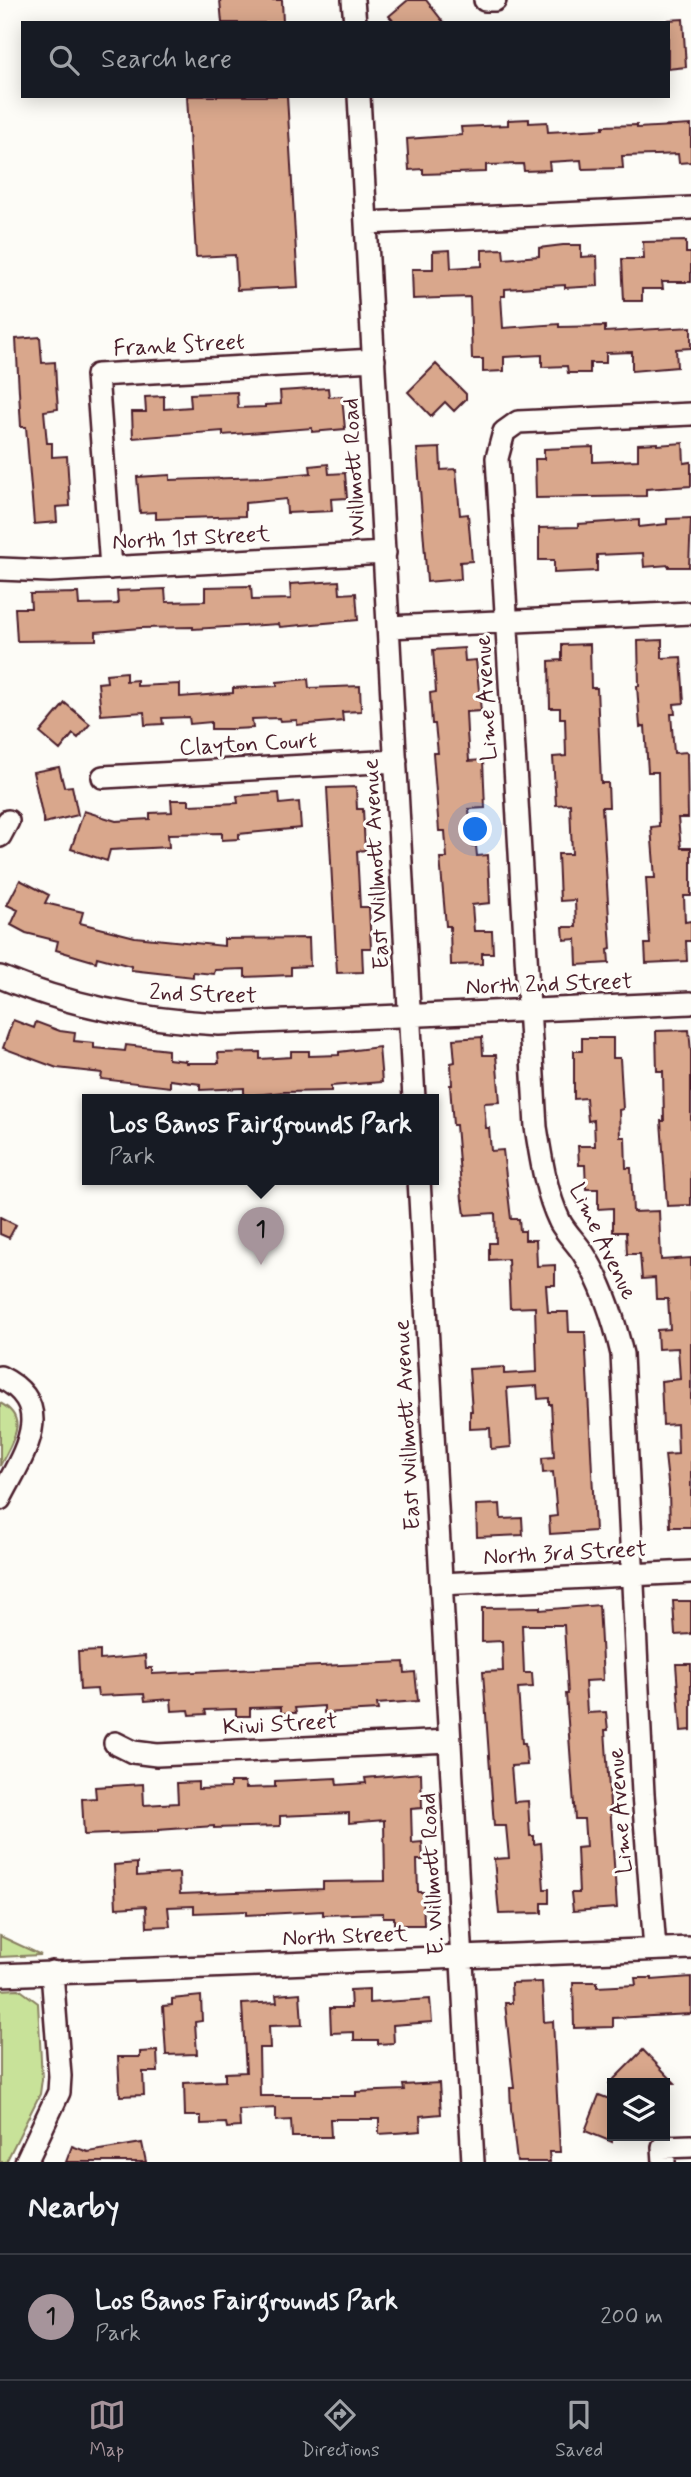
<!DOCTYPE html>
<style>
:root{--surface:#171b24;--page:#242831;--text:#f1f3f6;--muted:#9ea1a6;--line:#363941;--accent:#a6949b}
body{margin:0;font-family:Mynerve,sans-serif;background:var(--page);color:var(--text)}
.controls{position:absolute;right:21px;bottom:21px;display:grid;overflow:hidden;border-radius:0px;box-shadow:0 4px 18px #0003}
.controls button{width:63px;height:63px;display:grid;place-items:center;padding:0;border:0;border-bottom:2px solid var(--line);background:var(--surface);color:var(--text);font:35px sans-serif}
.you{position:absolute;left:476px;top:830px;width:24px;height:24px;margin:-18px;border:5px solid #fff;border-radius:50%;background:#1a73e8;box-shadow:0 0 0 10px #1a73e833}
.badge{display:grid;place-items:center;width:46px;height:46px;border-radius:50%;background:var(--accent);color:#111;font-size:23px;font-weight:700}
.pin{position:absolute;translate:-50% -58px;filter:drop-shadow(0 2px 4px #0008)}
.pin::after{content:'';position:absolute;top:37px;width:24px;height:21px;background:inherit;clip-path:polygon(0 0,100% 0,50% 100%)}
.popup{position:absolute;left:82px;top:1094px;width:357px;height:91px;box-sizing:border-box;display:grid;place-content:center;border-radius:0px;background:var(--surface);filter:drop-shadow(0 2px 5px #0005);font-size:23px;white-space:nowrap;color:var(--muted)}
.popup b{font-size:26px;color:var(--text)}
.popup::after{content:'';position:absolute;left:50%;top:100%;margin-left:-14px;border:14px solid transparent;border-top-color:var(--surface)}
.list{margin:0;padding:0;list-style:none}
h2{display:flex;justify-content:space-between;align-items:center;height:91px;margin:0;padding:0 28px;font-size:30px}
h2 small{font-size:23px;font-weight:400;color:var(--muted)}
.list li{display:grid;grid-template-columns:46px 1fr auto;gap:21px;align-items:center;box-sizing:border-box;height:126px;padding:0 28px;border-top:2px solid var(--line)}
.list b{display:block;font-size:26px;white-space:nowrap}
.list p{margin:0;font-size:23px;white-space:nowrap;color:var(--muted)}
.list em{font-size:23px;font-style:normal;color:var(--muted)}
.icon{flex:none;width:38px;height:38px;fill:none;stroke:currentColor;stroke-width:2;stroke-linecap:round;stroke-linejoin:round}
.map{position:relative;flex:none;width:691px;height:2162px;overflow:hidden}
.search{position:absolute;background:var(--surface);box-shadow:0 4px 18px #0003;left:21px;right:21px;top:21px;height:77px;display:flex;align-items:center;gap:18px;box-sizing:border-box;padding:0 24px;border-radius:0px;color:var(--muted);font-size:26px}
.sheet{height:217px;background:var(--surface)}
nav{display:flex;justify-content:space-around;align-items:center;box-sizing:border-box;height:98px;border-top:2px solid var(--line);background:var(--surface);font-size:19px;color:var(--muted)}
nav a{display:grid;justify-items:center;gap:4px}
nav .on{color:var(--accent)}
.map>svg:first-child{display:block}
.green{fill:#c8e299;stroke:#898062;stroke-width:2}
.building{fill:#d9a78c;stroke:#4a1f2b;stroke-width:2}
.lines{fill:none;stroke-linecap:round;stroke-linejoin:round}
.minor-casing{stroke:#4a1f2b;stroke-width:26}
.minor{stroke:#fdfcf7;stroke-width:21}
.labels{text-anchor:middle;stroke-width:6;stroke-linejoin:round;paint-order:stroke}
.street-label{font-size:23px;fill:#4a1f2b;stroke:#fdfcf7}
</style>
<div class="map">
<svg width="691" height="2162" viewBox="0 0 691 2162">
<rect width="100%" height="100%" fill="#fdfcf7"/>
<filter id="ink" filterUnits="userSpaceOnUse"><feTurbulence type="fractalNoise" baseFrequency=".0143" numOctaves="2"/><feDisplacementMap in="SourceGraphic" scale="14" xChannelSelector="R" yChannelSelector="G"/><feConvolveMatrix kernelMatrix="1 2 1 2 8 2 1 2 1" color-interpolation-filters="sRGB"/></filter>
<g filter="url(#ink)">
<path class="green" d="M0,1403C31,1419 11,1443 0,1466Z
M0,1936L41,1955L0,1957Z
M19,1989L38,2003L42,2079L40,2094L6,2162H0V1990Z"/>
<path class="building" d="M220,0H282L283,23H222Z
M408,0H426L444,23H395L389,16Z
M683,19L686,67L668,69V20Z
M187,96H287L298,287L237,290L235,255L196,257Z
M529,119V123L547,122L548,132L603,129V126L637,125V128L691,125V162L679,163L678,154L656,155L622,156L623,168L582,169L581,160L549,162L550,170L524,171L523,164L486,165V172L423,174V169L409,170L407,139L462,135L461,127L508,125V120Z
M686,241V253H691V282H662L663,289H642V301H624L622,259H644L643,242Z
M563,245H581V257L597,256L598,286L565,288V285L505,289V296H501L503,328L559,324V327L605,326V332L691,327V348L676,349L677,367L632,371V352L606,353V363H590V373H568L567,366L542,367V355L504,357V371L483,372V359H472L470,297L413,299L412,269H433V251L450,250L451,268L482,266V250L503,249L504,259L539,256V248Z
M40,337L42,363L55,362L56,383L58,409L44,411L47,443H52V457L67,456L70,506L56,507L57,522L34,524L26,427H21L16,339Z
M436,364L466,394V399L454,411L445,402L431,416L408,392Z
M328,388L329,397L342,396L345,429L312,432V428L223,435V431L133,438L132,412H146L145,397L164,396V409L191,407L190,394L237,392L238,408L265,407V405L281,404L280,391Z
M657,443V445L683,443L684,463L691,462V486L646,489V496L536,498L535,459H544V449L593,447V462L638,460V444Z
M440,448L441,470L456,469L460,515L468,514L472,561L460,562L461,579L427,582L417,449Z
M328,464L329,474L345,473L347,498L331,499L332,511L287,513L286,499L245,503V516L156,519V512L140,513L137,477L170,475V480L266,477L311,473L310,466Z
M691,518L689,567H669V565L644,567L643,553L597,555V571L554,573V560H539V528L578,527V524L639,520V527L667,524V519Z
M339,581L340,594L356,593L358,620L280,627L279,624L193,629V627L140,628L96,632V640L17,641L15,608H31L30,594L78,593L79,605L118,604L117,591L165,589L166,602L205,601V587L251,586L252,600L291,599L290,584Z
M662,640V658L681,657L684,703L674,704L675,714H671L674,753L687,752L688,818H678L681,848H691V896H684L685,922L691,921V941H686L687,961L646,963L645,944H650L646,878H655L651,827L659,826L658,772H648L645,726L640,727L637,686H639L638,641Z
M590,644L591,688H597L601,783H608L609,807H602L611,949L608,950L609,963L577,965L576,939L564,940L563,927H576L575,900L560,901L558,854H572L570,804L556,805L553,757L566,756L565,718H560V708H550L549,661L562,660V645Z
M464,648L465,661L476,660L481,711L466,712L467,732L469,761L483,760L485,808L469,809L472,846H476L477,856L488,855L490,903L472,905L474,931H492L493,953H482V964L451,965L450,926H446L440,858H447L445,831H439L433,753H438L435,724H432L430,693L436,692L433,650Z
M126,672V681L137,680V686L180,684V697L233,693V688L277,686V682L308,679L309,688L360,686L361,711L342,712L343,721L297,725V720L280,721L279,718L252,719L253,728L234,729H211V722L190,724L189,717L162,718L163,724L145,725L144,712L101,715L98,683L107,682L106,674Z
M65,703L90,724L78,738L73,734L60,750L40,733Z
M59,767L64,787L72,786L78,815L44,823L33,772Z
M356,787L357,809H363L365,850L357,851L360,907H369L371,948H362L363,972L337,973L327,788Z
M279,793L280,804L299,802L301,828L239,834V839L222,840V833L168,834L169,847L110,850L107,861L71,849L84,811L116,821L150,819V813L172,812L171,800H189V805L238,803L237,796Z
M20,880L49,895L45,903L83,912L80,923L135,937L224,946V939L309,938L310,966L291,967V975L245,977V969L215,970L214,974L193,972V977L131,970V966L97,957L96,962L79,957L56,950L58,941L26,933L11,925L18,910L7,905Z
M13,1020L34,1028L36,1022L60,1031L75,1033L74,1041L94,1043V1048L125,1051L126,1045L168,1050V1059L186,1061V1063H219L218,1053L260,1052V1059L291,1057V1051H309V1056L339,1055V1052L379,1047L382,1082L331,1086V1091L284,1092L244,1096V1088L200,1090V1084L170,1080V1087L101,1079L102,1073L57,1068L3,1048Z
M689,1030L691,1052V1205L667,1206L661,1121H664L663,1071H657L656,1031Z
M482,1037L483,1055H496L500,1102L484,1103L486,1128H489L491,1151L503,1150L511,1219H519L520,1231H525V1240H536L537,1266L555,1265V1285H546L548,1312H568L569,1332H585L595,1531L550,1534L549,1517L557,1516L553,1472L543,1473L542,1458L554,1457L551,1404H549V1398L538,1399L537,1386L507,1388L511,1447L491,1449L490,1428L470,1429V1411H472L469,1369L504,1367V1374L537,1372L535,1307L510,1308L508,1259L489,1260V1243H496L495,1213L465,1215L463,1200H462L456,1125H453L450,1085H452L451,1063L455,1062L453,1039Z
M582,1038H613V1058H620L623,1109L619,1110L620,1137H625L626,1168H631L633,1212L659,1211L661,1260L691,1258V1527H670L669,1491L665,1455L678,1454L677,1424L663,1425L661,1381L680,1379L678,1348L658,1349L657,1330L670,1329L668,1299H656L655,1278L642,1279L640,1254H627L626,1232H613V1208L598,1209V1189H586L585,1165H579L578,1146H595L594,1120L588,1121L586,1098L574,1099V1051H582Z
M0,1217L16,1225L9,1238L0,1234Z
M500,1504L501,1519L522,1518L523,1535L477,1537L476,1505Z
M673,1601H691V1634L675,1635Z
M599,1605L603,1680L585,1681L587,1713L606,1712L608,1730H605L617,1908L573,1911L571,1893H579L577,1848L586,1847L584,1819H575L566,1694H568L564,1625H522L524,1673H532L533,1687L518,1688L522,1743H525L527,1765L511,1766L514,1802L528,1801L530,1836H534V1844L541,1843L544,1889H549V1903H542V1913L499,1914L494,1859L509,1858L506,1826H494L483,1672L503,1671L502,1641L482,1642V1608L540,1607V1610Z
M100,1651V1660L145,1656L146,1668H152V1674L404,1662L405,1673L415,1672L418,1701L377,1704L378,1710L324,1713V1706L295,1708L296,1713H281V1707L250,1708V1716H236V1709L205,1710L206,1714L190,1715L189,1710L172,1711L171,1699L145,1701L144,1694L98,1696L97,1689L80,1690L78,1652Z
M676,1664H691V1730L681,1731Z
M421,1773L422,1808L411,1809L412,1843L422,1842L423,1860H417L418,1892H423L424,1925H394V1917H383V1913L323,1915V1911L246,1915V1911L194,1913V1906L168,1907L170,1926L147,1927L146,1906L116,1908L114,1865L137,1863V1876L179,1873L180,1894L323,1889V1882L385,1881L384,1820L349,1823V1813L280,1816V1826L214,1828V1826L158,1830V1832L84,1835L82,1799L96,1798L95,1787L143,1784L144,1805L178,1803L177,1783L198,1782V1789L230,1788V1782H245L246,1788L275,1787V1781L336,1778L337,1785L366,1783L365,1778Z
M691,1977V2014L613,2018V2027L574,2028L573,1982H597V1987L636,1985L635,1978H652V1980Z
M542,1982L544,2022L553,2021L560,2152H549L550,2162H517L511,2109L510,2088H514L505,2003H512L511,1983Z
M369,1989V2003L430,1999L432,2022L393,2025L394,2043L378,2044V2040H354V2032L331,2033L330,2008H351L350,1990Z
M300,1993L302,2025L269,2026L270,2048H259L260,2096H356V2092L404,2090L403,2085L439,2083L441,2114L420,2116L421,2131L395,2133L379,2134V2119H330L331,2137H292L291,2120L276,2121V2108L239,2110L240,2127L227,2128L226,2123L201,2124V2116H185L184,2083L225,2081V2073L246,2072L242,2004L277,2002L276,1995Z
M201,1996L202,2021L195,2022L197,2054L166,2055L163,2006L172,2005V1999Z
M643,2050L675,2083H610Z
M157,2051L158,2072H143L144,2095L120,2096L118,2057H140V2052Z
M599,2095L612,2100V2142L585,2131Z
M142,2143L146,2162H66L72,2146L88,2152Z"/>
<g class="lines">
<defs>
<path id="minor" d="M353,0L355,23
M485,0H495
M359,96L414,1099
M366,223L691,208
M111,568L97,375L374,360
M0,569L50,571L385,553
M389,627L691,613
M103,777L396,761
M0,836L8,821
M0,977C70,1006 143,1020 219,1024L691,1003
M419,1179L473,2162
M0,1377C60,1406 21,1457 0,1499
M441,1584L691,1572
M115,1743L133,1752L157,1755L449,1741
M655,1949L643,1794L622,1354C614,1319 603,1284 583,1253C576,1242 566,1233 560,1222C546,1193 541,1159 536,1127L497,458L504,432L518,422L691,414
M0,1975L691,1948
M26,2162L59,2092L60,2076L52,1972
M664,2162L663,2147L691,2146"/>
</defs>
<use href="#minor" class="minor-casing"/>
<use href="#minor" class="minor"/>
</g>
</g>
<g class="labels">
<g class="street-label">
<text transform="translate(179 344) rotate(-3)" y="8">Frank Street</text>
<text transform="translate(353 467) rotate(-93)" y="8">Willmott Road</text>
<text transform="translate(191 537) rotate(-3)" y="8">North 1st Street</text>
<text transform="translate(485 698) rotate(-93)" y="8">Lime Avenue</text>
<text transform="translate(248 743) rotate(-3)" y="8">Clayton Court</text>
<text transform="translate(375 864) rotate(-93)" y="8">East Willmott Avenue</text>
<text transform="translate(549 983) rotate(-2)" y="8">North 2nd Street</text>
<text transform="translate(203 993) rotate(2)" y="8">2nd Street</text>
<text transform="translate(604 1241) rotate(64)" y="8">Lime Avenue</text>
<text transform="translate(406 1425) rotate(-93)" y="8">East Willmott Avenue</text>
<text transform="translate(565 1552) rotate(-3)" y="8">North 3rd Street</text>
<text transform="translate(280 1723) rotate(-3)" y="8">Kiwi Street</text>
<text transform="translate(619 1811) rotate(-94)" y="8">Lime Avenue</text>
<text transform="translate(431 1874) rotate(-93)" y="8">E. Willmott Road</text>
<text transform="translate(345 1935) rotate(-2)" y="8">North Street</text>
</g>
</g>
</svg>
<div class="controls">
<button><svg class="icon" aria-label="layers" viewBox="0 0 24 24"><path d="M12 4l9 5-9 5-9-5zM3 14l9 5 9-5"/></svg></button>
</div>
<div class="you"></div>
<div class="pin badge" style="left:261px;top:1265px">1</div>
<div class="popup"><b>Los Banos Fairgrounds Park</b>Park</div>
<div class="search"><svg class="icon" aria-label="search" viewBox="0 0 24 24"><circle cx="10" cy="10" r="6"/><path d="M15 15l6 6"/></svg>Search here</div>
</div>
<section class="sheet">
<h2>Nearby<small></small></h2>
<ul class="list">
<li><span class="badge">1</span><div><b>Los Banos Fairgrounds Park</b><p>Park</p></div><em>200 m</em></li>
</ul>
</section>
<nav>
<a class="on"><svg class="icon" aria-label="map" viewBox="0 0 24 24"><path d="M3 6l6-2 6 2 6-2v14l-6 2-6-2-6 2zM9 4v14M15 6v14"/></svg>Map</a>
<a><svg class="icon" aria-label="directions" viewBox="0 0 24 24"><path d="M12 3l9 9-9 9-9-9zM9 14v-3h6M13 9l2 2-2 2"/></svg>Directions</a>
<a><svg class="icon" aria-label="saved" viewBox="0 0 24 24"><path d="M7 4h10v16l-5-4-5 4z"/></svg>Saved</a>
</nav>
